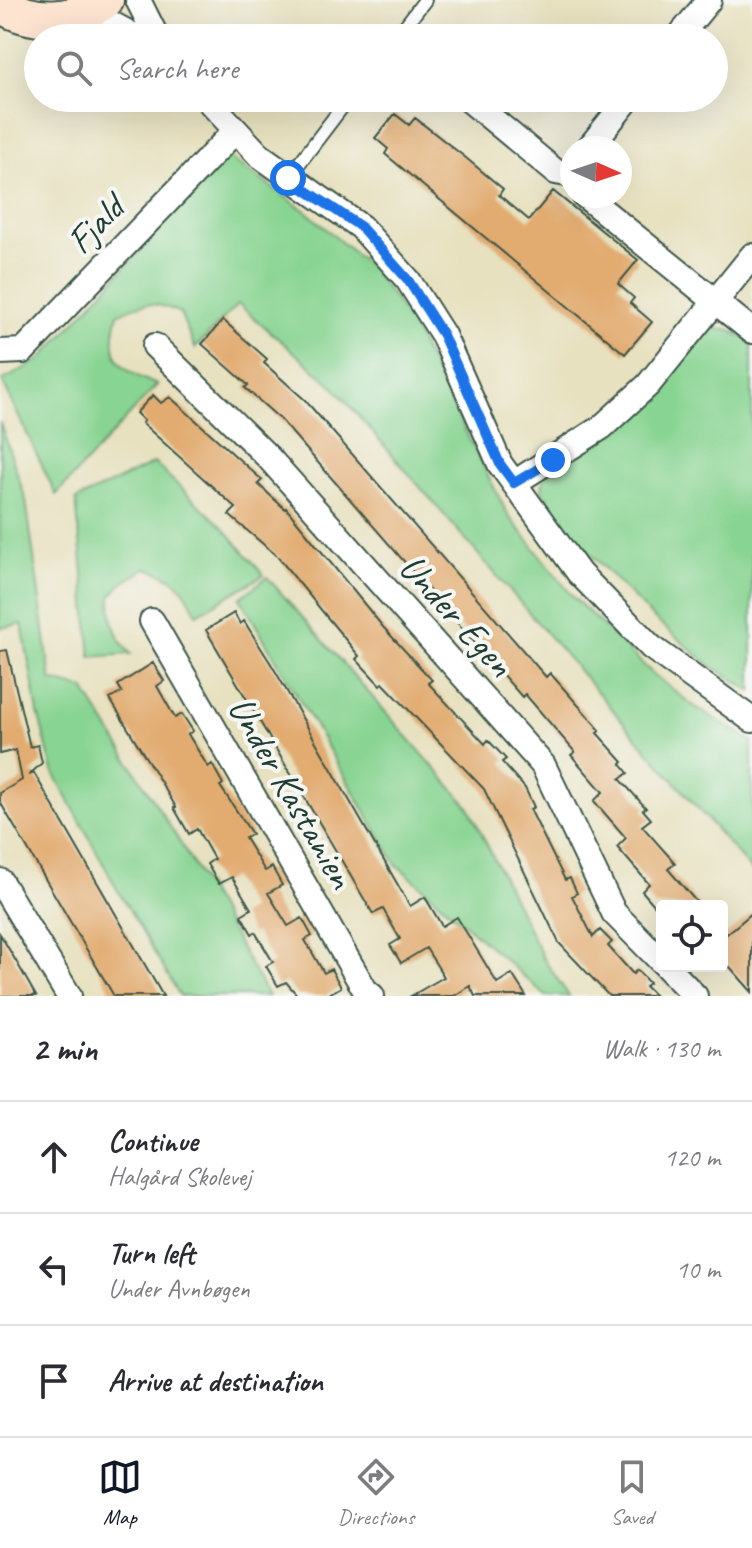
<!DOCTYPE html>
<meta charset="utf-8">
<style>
:root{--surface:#fff;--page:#f7f7f7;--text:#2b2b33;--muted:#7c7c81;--line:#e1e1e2;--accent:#111827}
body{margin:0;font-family:Caveat,sans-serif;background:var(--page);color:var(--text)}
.controls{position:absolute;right:24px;bottom:24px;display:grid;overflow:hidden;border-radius:8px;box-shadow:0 8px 32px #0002}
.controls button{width:72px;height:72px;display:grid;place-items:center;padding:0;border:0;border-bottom:2px solid var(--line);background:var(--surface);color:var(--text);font:40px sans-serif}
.compass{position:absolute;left:560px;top:136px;width:72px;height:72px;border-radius:50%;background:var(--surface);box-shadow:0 8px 32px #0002;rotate:93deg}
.stop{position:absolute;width:24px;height:24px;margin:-18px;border:6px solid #1a73e8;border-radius:50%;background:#fff}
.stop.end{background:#1a73e8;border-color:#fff;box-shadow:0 2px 8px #0008}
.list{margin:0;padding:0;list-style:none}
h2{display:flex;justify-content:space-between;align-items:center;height:104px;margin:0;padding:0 32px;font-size:34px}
h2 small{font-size:26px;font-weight:400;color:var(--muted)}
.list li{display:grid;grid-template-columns:52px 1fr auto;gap:24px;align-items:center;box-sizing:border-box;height:112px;padding:0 32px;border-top:2px solid var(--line)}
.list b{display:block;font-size:30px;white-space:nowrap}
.list p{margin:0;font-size:26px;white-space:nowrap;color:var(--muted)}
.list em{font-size:26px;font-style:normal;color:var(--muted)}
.icon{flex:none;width:44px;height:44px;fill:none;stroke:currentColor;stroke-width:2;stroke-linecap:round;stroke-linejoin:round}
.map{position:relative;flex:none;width:752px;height:996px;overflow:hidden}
.search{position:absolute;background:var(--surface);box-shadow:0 8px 32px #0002;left:24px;right:24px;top:24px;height:88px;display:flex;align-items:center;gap:20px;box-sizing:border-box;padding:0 28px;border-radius:44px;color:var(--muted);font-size:30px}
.sheet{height:440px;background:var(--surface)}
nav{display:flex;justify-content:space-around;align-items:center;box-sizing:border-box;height:112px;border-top:2px solid var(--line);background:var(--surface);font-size:22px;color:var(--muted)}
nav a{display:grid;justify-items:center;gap:4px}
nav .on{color:var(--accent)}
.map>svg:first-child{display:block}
.green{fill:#88d492;stroke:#548863;stroke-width:2}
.building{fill:#e2ac71}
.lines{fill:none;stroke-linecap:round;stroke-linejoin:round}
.service-casing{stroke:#3d5649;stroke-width:16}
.minor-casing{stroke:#3d5649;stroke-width:28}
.secondary-casing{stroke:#3d5649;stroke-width:40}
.service{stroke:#fff;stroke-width:12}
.minor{stroke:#fff;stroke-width:24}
.secondary{stroke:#fde4d1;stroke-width:36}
.route{stroke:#1a73e8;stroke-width:10}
.labels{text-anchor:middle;stroke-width:8;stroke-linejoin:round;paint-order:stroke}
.street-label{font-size:38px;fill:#1f3d34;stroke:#f6f6f2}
</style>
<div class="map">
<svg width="752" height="996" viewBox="0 0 752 996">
<rect width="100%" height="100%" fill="#f6f6f2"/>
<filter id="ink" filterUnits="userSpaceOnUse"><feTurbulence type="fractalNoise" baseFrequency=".0125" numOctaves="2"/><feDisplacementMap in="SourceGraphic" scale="16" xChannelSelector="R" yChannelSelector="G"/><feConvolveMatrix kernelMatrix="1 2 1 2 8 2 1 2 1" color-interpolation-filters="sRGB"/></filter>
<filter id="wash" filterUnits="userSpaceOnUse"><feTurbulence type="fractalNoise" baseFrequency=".006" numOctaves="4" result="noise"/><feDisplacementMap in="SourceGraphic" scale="32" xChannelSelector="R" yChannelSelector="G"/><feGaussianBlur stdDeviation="1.8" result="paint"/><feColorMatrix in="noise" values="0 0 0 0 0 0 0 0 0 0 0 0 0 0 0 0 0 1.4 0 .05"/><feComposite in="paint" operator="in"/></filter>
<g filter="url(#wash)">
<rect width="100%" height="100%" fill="#e7e1bf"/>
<path class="green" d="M227,156L307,212L373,270L409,320L508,515L574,598L652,673L695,707L752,741V871L331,384L238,304L195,348L180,313C154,301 143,301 118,314C106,357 118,369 157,385L56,495L2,381L41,359Z
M711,329H727L752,341V691L708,664L651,616L577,540L542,492L543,481L550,472L697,338Z
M0,422L26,500L51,680L84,689L186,852L268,996H180L117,889L53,771L38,713L22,624L0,628Z
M154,463L221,525L264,575L197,614C182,585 179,578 146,568L120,585L111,596C111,621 114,636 131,654L91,657L76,500Z
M267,577L468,806L543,958L569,996H546L396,864L240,598Z"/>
<g id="blocks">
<path class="building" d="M395,114L409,125L415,118L466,158L503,189L499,195L529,220L553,191L638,260L618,284L634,298L630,303L652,322L625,354L385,154L388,149L375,138Z
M223,320L267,359L264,363L305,400L546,677L550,673L600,730L597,733L623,762L621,764L628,773L620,779L646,808L643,810L651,819L642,826L675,863L668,869L700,906H655L642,891L649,884L617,847L626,838L594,801L603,792L571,755L575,752L525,694L522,697L281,420L245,388L248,385L202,344Z
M153,395L161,403L170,397L262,480L258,484L285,509L286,508L383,627L432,680L428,683L485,744L488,740L506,759L502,762L525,788L534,807L530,809L565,880L570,878L577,893L572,896L593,937L600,930L612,942L608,946L633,974L637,970L649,983L645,986L655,996H609L559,943L484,789L383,683L380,685L356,659L359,656L277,556L229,515L236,508L142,423L144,421L136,413Z
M234,613L240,624L244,621L273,667L410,906L425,897L442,926L457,917L497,983L512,974L526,996H475L470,986L454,996H411L444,977L426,948L401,963L390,945L400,939L383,909L373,914L206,630Z
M7,650L30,747L38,745L42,763L29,775L34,773L163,996H114L0,802V793L22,780L16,750L0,754V651Z
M153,663L164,681L157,686L175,718L182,714L193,731L188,734L208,767L212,764L223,784L220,786L252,834L245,838L265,871L272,867L282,885L268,893L288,926L302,918L312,936L305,940L324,973L331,969L341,987L325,996H298L286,982L278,986L266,966L273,962L255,932L252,934L241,915L251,909L232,877L219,884L207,864L214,859L197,829L189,834L174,808L176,807L110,699L122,692L118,685Z
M752,913V992L722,958V938Z
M0,934L20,968L36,996H0Z"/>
</g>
</g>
<g filter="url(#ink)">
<use href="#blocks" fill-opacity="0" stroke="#3d5649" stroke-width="2"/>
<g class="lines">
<defs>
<path id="service" d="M396,38L425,0
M288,178L349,98"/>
<path id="minor" d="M138,0L157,38
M88,11L138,38
M678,38L709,0
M206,98L259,155L361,227L408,280L443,335L500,464L579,573L651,647L752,720
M467,98L556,172L572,175
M589,148L629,98
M585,196L752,331
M155,346L268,457L543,765L614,913L662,962
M0,352L23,351L235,131
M514,483L602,427L648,385L752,256
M152,621L365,990L372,996
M0,881L69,996
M666,966L695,996"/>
<path id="secondary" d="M0,4C34,25 73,23 105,0"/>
</defs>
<use href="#service" class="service-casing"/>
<use href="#minor" class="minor-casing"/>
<use href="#secondary" class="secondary-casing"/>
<use href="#service" class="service"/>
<use href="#minor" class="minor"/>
<use href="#secondary" class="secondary"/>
</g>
</g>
<g class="lines" filter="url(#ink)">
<path class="route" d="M288,178L361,227L408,280L443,335L500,464L514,483L553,460"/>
</g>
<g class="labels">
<g class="street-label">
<text transform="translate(95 224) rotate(-46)" y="13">Fjald</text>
<text transform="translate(457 615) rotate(48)" y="13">Under Egen</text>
<text transform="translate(292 792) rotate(60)" y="13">Under Kastanien</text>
</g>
</g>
</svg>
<div class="controls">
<button><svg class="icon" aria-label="locate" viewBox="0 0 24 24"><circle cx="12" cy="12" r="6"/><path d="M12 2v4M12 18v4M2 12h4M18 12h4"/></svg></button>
</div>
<svg class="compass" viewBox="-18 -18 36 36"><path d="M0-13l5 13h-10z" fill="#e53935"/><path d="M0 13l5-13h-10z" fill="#7c7c81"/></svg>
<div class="stop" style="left:288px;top:178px"></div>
<div class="stop end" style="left:553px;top:460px"></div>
<div class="search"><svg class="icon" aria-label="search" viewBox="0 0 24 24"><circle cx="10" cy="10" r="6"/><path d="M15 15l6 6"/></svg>Search here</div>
</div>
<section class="sheet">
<h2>2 min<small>Walk · 130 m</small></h2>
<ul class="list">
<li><svg class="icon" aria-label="ahead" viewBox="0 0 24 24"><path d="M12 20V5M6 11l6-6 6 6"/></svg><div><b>Continue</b><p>Halgård Skolevej</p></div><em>120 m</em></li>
<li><svg class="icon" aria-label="left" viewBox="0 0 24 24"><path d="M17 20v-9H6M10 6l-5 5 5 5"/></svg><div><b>Turn left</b><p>Under Avnbøgen</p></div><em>10 m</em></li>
<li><svg class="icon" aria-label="arrive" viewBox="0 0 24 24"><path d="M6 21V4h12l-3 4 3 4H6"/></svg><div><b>Arrive at destination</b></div></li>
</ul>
</section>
<nav>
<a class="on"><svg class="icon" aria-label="map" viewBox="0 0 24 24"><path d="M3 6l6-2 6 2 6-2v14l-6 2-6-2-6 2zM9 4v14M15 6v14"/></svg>Map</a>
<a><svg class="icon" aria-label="directions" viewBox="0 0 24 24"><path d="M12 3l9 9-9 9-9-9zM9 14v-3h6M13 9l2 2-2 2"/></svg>Directions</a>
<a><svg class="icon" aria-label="saved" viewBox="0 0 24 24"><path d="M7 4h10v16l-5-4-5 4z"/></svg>Saved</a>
</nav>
